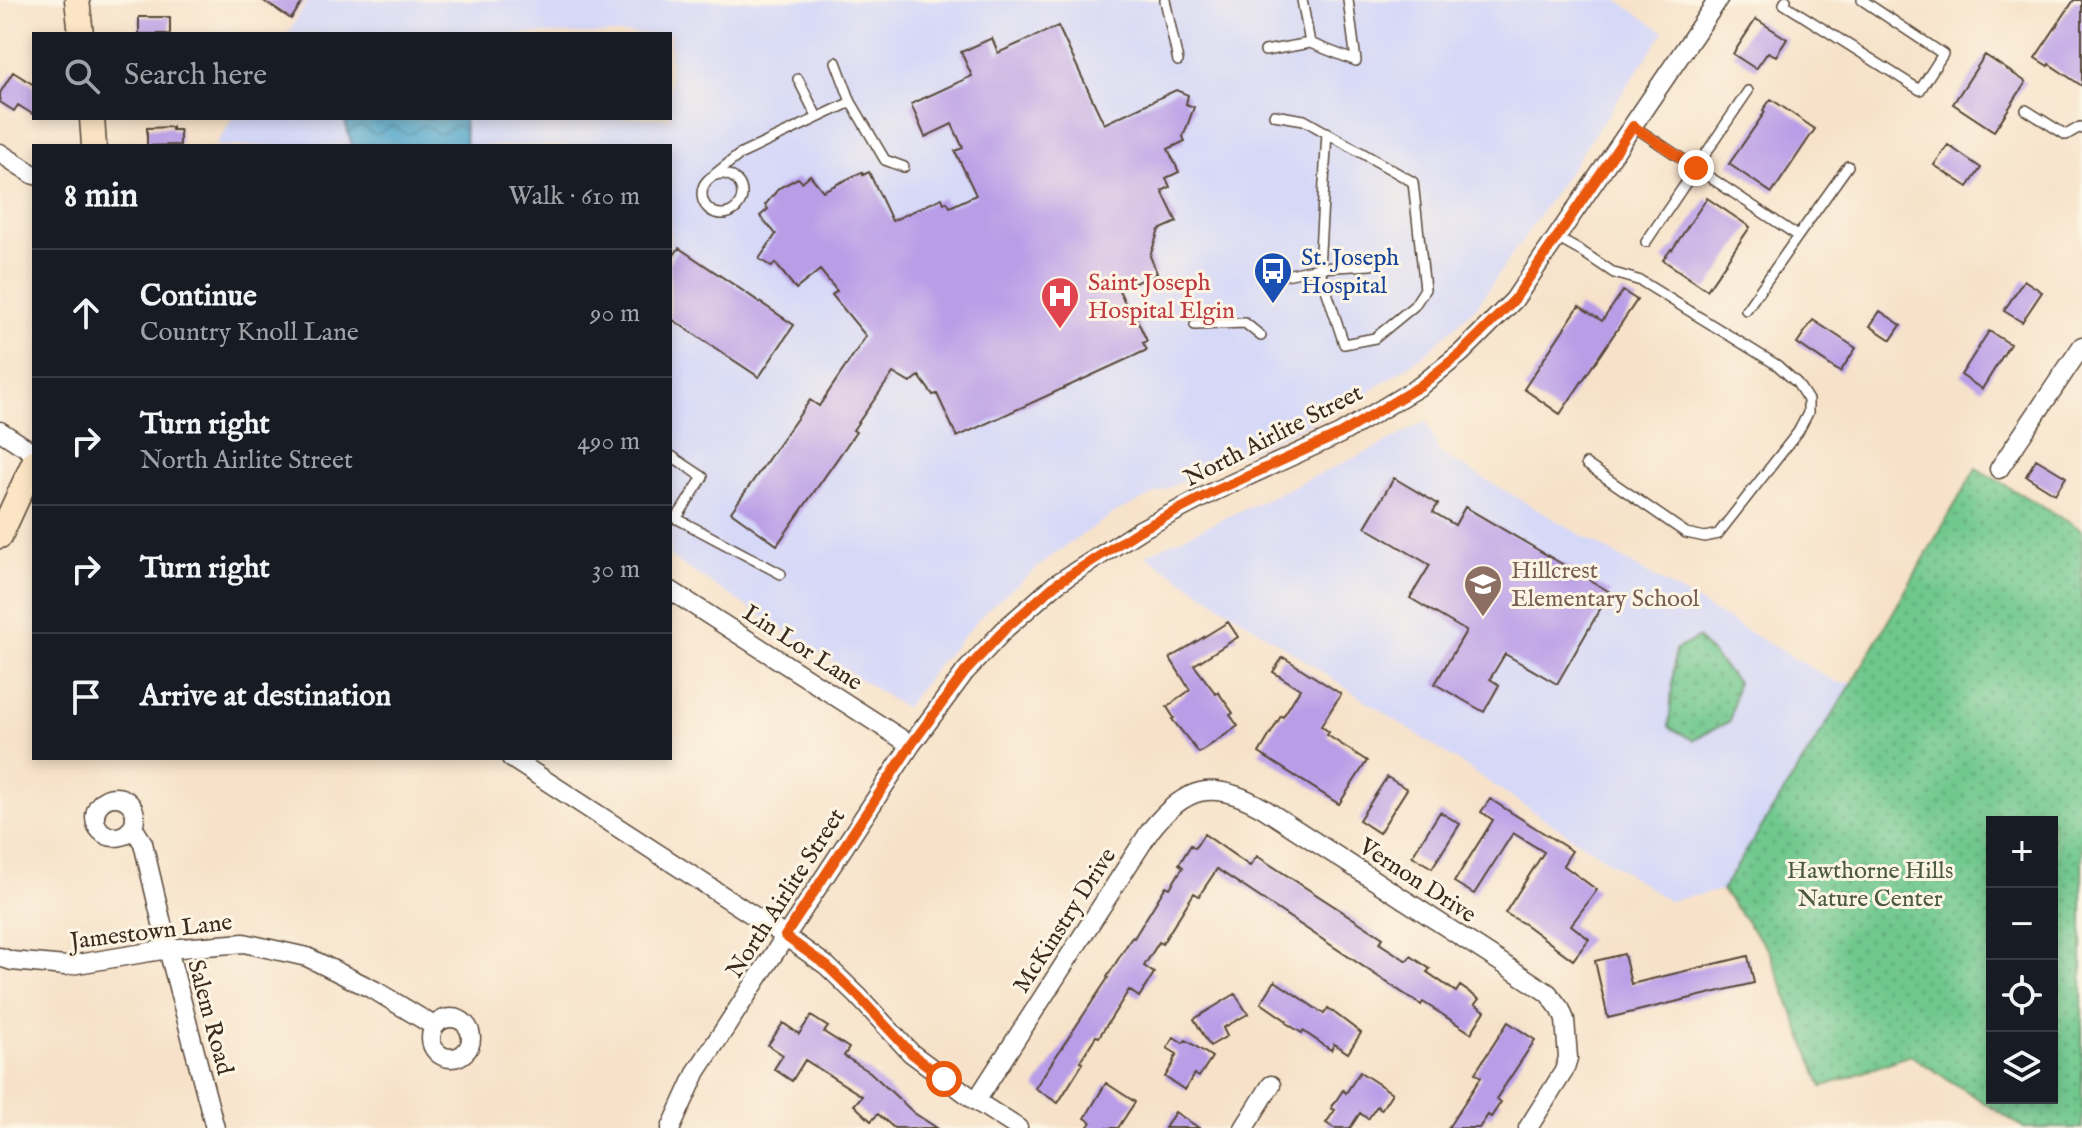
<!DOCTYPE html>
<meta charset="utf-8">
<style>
:root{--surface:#171b24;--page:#20242c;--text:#f1f3f6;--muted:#9ea1a6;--line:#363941}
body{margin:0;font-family:"IM FELL English",serif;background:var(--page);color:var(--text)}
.controls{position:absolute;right:24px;bottom:24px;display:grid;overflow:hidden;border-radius:0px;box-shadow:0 4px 12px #0003}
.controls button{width:72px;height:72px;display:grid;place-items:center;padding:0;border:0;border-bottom:2px solid var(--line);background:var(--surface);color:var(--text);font:40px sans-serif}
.stop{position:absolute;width:24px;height:24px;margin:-18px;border:6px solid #ea580c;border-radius:50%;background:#fff}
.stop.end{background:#ea580c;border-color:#fff;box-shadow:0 2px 8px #0008}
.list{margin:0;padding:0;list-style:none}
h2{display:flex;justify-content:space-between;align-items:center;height:104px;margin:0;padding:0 32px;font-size:34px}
h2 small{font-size:26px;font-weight:400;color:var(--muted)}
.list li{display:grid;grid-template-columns:52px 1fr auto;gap:24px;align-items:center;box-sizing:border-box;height:128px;padding:0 32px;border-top:2px solid var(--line)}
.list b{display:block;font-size:30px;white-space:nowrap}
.list p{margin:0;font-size:26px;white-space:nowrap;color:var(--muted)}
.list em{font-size:26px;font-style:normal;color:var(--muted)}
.icon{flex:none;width:44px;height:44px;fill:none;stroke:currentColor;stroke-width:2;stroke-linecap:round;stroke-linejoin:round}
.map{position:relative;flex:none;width:2082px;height:1128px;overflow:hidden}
.search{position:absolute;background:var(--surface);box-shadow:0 4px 12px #0003;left:32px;top:32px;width:640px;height:88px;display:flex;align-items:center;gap:20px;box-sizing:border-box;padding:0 28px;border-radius:0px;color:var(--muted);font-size:30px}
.panel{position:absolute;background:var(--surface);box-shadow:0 4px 12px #0003;left:32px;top:144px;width:640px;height:616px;border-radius:0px}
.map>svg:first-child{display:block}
.built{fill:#d6d8f8}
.grass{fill:url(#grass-dots);stroke:#567956;stroke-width:2;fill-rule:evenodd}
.water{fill:url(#water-waves);stroke:#466976;stroke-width:2}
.building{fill:#b99de7}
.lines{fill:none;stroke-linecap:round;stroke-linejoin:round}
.lane-casing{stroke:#574638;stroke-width:12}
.street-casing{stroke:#574638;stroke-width:21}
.secondary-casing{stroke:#574638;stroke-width:27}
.lane{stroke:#fff;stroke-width:9}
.street{stroke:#fff;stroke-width:18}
.secondary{stroke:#fce5c4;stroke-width:24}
.route{stroke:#ea580c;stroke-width:10}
.labels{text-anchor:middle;stroke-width:6;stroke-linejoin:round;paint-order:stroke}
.transit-label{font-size:24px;fill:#164399;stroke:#fcf5e5;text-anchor:start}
.health-label{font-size:24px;fill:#be3a42;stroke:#fcf5e5;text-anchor:start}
.street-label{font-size:24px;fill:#3b2a1e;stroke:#fcf5e5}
.education-label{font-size:24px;fill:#785e54;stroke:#fcf5e5;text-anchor:start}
.park-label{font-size:24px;fill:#4b5940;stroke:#fcf5e5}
</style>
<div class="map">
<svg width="2082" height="1128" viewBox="0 0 2082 1128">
<defs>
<pattern id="grass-dots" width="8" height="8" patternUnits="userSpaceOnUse" patternTransform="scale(2)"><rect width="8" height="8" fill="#70c88e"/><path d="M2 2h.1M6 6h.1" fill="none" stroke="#5da373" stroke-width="1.8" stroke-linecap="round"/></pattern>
<pattern id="water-waves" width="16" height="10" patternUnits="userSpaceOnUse" patternTransform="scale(2)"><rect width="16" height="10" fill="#51a8ce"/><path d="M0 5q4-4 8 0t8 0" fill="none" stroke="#4489a7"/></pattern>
</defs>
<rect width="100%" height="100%" fill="#fcf5e5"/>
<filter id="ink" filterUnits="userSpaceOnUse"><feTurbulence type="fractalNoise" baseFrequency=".0125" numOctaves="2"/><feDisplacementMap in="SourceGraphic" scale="16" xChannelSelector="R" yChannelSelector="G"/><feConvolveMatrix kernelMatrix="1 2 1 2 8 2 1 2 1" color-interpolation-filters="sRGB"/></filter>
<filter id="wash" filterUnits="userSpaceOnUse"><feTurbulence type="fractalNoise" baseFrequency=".006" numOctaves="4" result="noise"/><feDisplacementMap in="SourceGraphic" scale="32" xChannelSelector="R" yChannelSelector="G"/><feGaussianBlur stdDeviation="1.8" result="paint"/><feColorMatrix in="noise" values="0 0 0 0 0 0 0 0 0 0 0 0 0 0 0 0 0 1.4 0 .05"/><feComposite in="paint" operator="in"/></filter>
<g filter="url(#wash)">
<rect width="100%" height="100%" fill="#f7e2c9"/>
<path class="built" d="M308,0H1617L1664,32L1477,306L1424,355L1357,401L1116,512L1053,555L988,609L934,669L905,708L670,557V146H215L233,118H670V34H287Z
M1426,421L1440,453L1837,683L1853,682L1722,890L1669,901L1145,555L1380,446Z"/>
<path class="grass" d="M1976,468L2082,530V1128H2024L1910,1055L1822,1087L1769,951L1722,890L1853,682ZM1992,822H2052V1098H1992Z
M1698,638L1737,682L1730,721L1693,740L1669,727L1675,650Z"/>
<path class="water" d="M344,118H464L466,146H352Z"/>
<g id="blocks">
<path class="building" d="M262,0H304L291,19Z
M2074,0H2082V86L2049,64L2048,66L2035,58Z
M139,17H170V34H139Z
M1756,19L1787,39L1776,56L1768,52L1756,69L1733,54Z
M1058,26L1104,124L1176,90L1188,95L1186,104L1194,107L1183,137L1185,141L1168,149L1179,172L1166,178L1170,187L1162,191L1177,222L1159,230L1150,256L1157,273L1119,290L1130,314L1134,313L1147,341L1143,343L1147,350L957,437L937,394L933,395L919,376L910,383L893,373L853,430L856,432L777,545L731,512L810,400L819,406L866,336L832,295L837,291L820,270L796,289L775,263L772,267L759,259L776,234L760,216L768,209L765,205L779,188L798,178L802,182L810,175L823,191L862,172L863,175L869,172L892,221L942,198L944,203L947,202L950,207L976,195L955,151L963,148L952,124L925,137L911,104L972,76L961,52L992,38L998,53Z
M1985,55L2026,82L1994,131L1953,104Z
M13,72L34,85V115L18,105L14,111L0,102V93Z
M1771,99L1815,129L1772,193L1729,164L1765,112L1763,110Z
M172,127V130H180V145L147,146V128Z
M1948,145L1981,168L1968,187L1934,165Z
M1707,198L1750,227L1707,290L1663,260L1671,249L1672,250Z
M679,248L794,325L759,377L670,318V261Z
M2024,280L2042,292L2022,322L2004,311Z
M1623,291L1637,300L1560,414L1524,389L1579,306L1602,321Z
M1880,311L1901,325L1891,340L1870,326Z
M1813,320L1856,348L1840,372L1797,343Z
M1989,331L2010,344L1982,389L1961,375Z
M2036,459L2066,477L2055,494L2026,476Z
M1394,478L1438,504L1433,512L1455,525L1465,507L1610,592L1557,684L1505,654L1490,679L1499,685L1484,712L1435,684L1466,631L1410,598L1430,565L1365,527Z
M1228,622L1238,637L1194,665L1216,694L1218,692L1233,713L1230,715L1238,726L1199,753L1172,719L1174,718L1167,707L1190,690L1170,658Z
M1283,657L1341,694L1321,726L1329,732L1327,735L1367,761L1339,804L1259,753L1281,716L1283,717L1300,689L1273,672Z
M1387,777L1407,789L1379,833L1359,820Z
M1490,799L1572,851L1563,865L1597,890L1571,925L1589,939L1573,960L1526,925L1505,913L1544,852L1513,833L1474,894L1454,882L1493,820L1481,812Z
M1440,812L1460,824L1432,868L1412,856Z
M1204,834L1250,866L1257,856L1383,938L1379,943L1407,961L1411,956L1430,969L1427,972L1456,992L1460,986L1479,999L1475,1004L1485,1011L1471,1033L1423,1002L1421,1005L1217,869L1199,896L1194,893L1162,944L1159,942L1144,966L1154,973L1139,997L1129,990L1099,1037L1096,1036L1080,1061L1083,1063L1058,1103L1035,1088L1108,978L1107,977L1132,937L1134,938L1166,886L1170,888L1183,867L1179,864L1191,845L1195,848Z
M1624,954L1631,984L1748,956L1754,983L1608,1018L1595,961Z
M1275,981L1324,1014L1328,1008L1361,1033L1348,1053L1334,1044L1331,1050L1303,1031L1302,1033L1286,1023L1287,1021L1261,1003Z
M1235,994L1248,1014L1223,1028L1227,1036L1210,1046L1194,1019Z
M811,1016L828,1027L824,1032L849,1048L844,1056L870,1072L914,1113L937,1128H894L878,1114L871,1121L854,1105L862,1096L805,1060L792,1081L774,1069L783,1055L768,1045L783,1023L799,1034Z
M1508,1022L1535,1040L1496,1099L1501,1102L1491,1117L1488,1115L1479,1128H1448L1481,1077L1475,1073Z
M1174,1037L1183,1043L1186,1040L1212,1057L1199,1077L1194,1074L1185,1090L1165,1077L1174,1062L1173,1061L1177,1054L1167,1048Z
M1360,1072L1392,1093L1381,1110L1377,1106L1368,1119L1360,1113L1350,1128H1334L1326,1123L1335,1110L1331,1108L1343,1090L1346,1093Z
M1106,1083L1135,1102L1118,1128H1087L1091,1122L1085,1118Z
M1175,1112L1199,1128H1165Z"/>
</g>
</g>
<g filter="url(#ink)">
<use href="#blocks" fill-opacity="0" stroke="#574638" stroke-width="2"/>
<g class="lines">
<defs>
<path id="lane" d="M1165,0L1178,61
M1302,0L1310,43
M1786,0L1784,4L1920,90L1943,54L1862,0
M1265,51L1310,43L1356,61L1348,0
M798,79L817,117
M851,102L885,160L904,167
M2026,110L2066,135L2080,127L2082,129
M1274,115L1304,120L1413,182L1425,289L1414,306L1375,338L1344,344L1319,268L1281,276
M1633,126L1798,236L1746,310
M1327,132L1319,268L1371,265
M702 194a20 20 0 1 1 40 0a20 20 0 1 1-40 0Z
M715,174L739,155L851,102L836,62
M1798,236L1848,166
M1557,238L1584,253L1614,273L1641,281L1777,365L1797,383L1808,400V413L1798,432L1718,534L1705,537L1686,533L1586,464
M1646,242L1748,91
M1195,325L1245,323L1261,336
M670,455L703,477L676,519
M670,515L781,574"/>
<path id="street" d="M0,153L34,175
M0,431L34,453
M1999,469L2082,346
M670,590L911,745
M511,758L785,936L827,966L858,996L911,1053L976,1101L1018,1128
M95 817a20 20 0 1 1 40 0a20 20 0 1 1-40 0Z
M133,827L143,843L168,949L215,1128
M0,957L12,961L65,966L168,949L244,943L307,957L376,991L434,1026
M431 1038a20 20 0 1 1 40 0a20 20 0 1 1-40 0Z
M976,1101L1150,831C1185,786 1213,779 1263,808L1548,993L1561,1010L1565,1020L1568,1058L1564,1071L1528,1128
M671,1128L697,1071L911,745L965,672L1006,628L1056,584L1140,530L1213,492L1340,434L1420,386L1461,353L1514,300L1718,0
M1244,1128L1271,1085"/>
<path id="secondary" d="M77,0L81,34
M92,118L94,146
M0,536L34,462"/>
</defs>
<use href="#lane" class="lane-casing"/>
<use href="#street" class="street-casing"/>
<use href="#secondary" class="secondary-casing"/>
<use href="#lane" class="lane"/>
<use href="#street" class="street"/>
<use href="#secondary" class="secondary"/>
</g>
</g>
<g class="lines" filter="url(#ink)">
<path class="route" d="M944,1079L911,1053L858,996L827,966L785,936L911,745L965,672L1006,628L1056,584L1140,530L1213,492L1340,434L1420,386L1461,353L1514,300L1633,126L1696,168"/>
</g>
<defs>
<symbol id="bus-pin" viewBox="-11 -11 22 30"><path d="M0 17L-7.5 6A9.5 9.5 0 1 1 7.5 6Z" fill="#1a4fb4" stroke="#fcf5e5"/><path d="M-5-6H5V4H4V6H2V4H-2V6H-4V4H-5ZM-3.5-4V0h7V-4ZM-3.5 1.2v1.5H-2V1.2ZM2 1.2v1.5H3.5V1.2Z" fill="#fff"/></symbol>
<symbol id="hospital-pin" viewBox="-11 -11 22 30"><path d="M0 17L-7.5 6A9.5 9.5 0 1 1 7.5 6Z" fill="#e0444e" stroke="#fcf5e5"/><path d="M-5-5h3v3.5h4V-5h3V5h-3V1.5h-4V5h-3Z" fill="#fff"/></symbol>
<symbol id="school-pin" viewBox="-11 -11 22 30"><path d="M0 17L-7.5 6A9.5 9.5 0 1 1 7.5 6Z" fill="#8d6e63" stroke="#fcf5e5"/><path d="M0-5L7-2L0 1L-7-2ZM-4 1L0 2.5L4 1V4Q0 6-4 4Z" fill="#fff"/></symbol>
</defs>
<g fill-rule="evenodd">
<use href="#bus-pin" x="1251" y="249" width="44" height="60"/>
<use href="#hospital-pin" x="1038" y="274" width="44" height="60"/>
<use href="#school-pin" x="1461" y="562" width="44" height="60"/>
</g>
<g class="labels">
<g class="transit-label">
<text x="1301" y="265">St. Joseph<tspan x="1301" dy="28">Hospital</tspan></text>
</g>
<g class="health-label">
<text x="1088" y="290">Saint Joseph<tspan x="1088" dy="28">Hospital Elgin</tspan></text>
</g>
<g class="street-label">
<text transform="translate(1273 435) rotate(-27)" y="8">North Airlite Street</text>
<text transform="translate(803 647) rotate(33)" y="8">Lin Lor Lane</text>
<text transform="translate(1418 880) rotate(33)" y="8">Vernon Drive</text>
<text transform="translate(785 893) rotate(-57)" y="8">North Airlite Street</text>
<text transform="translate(1064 920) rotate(-57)" y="8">McKinstry Drive</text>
<text transform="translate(151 931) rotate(-7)" y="8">Jamestown Lane</text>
<text transform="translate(211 1017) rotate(75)" y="8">Salem Road</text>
</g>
<g class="education-label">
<text x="1511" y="578">Hillcrest<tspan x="1511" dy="28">Elementary School</tspan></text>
</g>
<g class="park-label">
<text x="1870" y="878">Hawthorne Hills<tspan x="1870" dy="28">Nature Center</tspan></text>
</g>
</g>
</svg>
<div class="controls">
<button>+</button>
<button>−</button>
<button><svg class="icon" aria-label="locate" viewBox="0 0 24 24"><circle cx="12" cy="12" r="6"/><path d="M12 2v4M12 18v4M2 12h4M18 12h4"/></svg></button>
<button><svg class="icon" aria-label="layers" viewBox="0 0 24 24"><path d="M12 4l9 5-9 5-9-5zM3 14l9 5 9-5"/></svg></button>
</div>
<div class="stop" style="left:944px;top:1079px"></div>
<div class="stop end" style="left:1696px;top:168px"></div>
<div class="search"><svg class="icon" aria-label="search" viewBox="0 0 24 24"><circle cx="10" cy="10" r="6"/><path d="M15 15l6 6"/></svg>Search here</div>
<section class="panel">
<h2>8 min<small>Walk · 610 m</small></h2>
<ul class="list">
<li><svg class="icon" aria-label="ahead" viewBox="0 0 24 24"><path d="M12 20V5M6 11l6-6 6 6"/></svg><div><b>Continue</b><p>Country Knoll Lane</p></div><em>90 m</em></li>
<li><svg class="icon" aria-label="right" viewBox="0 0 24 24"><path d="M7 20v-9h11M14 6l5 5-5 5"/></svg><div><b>Turn right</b><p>North Airlite Street</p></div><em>490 m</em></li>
<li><svg class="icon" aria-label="right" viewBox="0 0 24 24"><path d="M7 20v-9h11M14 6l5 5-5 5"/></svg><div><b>Turn right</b></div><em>30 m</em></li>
<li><svg class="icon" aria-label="arrive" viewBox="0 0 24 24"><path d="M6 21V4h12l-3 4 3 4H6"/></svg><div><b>Arrive at destination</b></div></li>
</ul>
</section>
</div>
